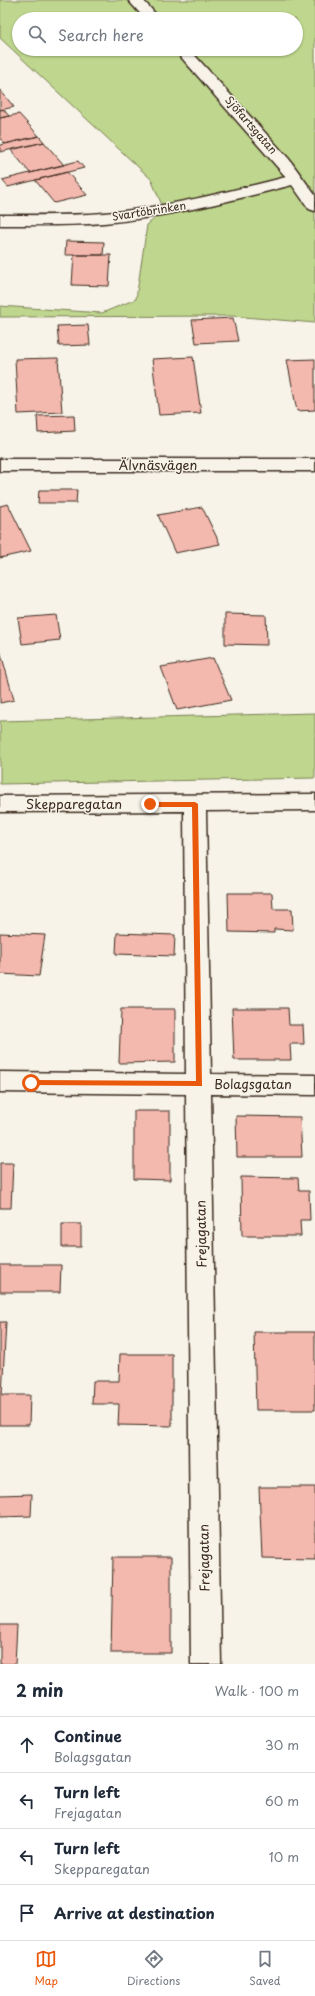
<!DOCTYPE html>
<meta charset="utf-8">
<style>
:root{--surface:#fff;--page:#f6f6f7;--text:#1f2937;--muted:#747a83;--line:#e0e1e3;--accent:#ea580c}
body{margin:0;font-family:"Playpen Sans",sans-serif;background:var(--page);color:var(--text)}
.stop{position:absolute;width:12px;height:12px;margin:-9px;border:3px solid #ea580c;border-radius:50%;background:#fff}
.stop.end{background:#ea580c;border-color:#fff;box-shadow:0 1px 4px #0008}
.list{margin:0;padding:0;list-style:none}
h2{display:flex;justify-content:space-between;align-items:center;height:52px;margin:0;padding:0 16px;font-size:17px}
h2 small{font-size:13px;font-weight:400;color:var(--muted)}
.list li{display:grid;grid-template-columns:26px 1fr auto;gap:12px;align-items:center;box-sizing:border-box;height:56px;padding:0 16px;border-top:1px solid var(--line)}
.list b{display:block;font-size:15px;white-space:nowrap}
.list p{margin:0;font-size:13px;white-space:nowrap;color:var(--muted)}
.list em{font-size:13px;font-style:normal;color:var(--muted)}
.icon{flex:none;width:22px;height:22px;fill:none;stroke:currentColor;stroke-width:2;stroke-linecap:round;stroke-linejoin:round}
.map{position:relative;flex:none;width:315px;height:1664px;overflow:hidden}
.search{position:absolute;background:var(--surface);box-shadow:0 1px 3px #0004;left:12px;right:12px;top:12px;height:44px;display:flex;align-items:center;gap:10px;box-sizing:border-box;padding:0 14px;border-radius:22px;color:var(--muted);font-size:15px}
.sheet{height:276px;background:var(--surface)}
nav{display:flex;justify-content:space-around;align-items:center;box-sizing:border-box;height:56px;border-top:1px solid var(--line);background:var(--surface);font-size:11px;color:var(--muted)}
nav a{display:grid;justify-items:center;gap:2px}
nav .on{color:var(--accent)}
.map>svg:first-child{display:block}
.green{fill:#bed68d;stroke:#7c8056;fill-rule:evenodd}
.building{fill:#f3b8ae;stroke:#3b2a1e}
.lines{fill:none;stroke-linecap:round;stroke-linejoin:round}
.minor-casing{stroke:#3b2a1e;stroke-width:3}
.minor{fill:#f7f3e8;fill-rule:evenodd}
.route{fill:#ea580c}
.labels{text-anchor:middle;stroke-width:3;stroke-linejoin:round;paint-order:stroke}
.far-street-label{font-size:11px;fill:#3b2a1e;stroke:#f7f3e8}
.street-label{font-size:13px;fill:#3b2a1e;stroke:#f7f3e8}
</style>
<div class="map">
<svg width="315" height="1664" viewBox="0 0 315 1664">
<rect width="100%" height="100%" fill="#f7f3e8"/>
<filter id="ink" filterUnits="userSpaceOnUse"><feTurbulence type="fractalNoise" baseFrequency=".025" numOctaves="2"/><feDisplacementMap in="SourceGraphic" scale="8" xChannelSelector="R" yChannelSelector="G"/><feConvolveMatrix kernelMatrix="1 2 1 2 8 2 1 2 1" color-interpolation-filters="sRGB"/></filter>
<g filter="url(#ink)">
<path class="green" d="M0,0H315V323L232,316L0,317V306L102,313L136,299L147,225L164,210L151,179L0,38ZM19,19H296V49H19Z
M315,713V778L0,784V721Z"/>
<path class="building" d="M0,90L14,107L0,110Z
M3,109L9,116L0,118V110Z
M19,114L39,136L5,144L0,138V118Z
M39,136L44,142L0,152V145Z
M44,142L64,165L30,173L11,150Z
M78,161L84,168L8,187L2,180Z
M67,172L87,195L54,203L35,180Z
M66,241L104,242L103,255H65Z
M74,255H111L109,286L72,285Z
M233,318L238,341L196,343L192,320Z
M88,325L90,345L59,346L57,326Z
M193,357L201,413L159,415L152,359Z
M58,358L62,412L18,414L15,359Z
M315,359V410L297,411L287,360Z
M74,415L75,431L38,433L37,416Z
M39,490H77L76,503H38Z
M8,504L31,551L0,558V506Z
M202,507L220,544L175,553L158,515Z
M225,614L266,615L267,645L225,644Z
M56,615L60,640L22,644L18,618Z
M0,650L14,700L0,703Z
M213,658L231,700L177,710L161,667Z
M228,893H272L273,909H292L293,930L274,929V933L229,932Z
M0,933L45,935L39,976L0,974Z
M117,933L175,935L174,956L116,954Z
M232,1008H288L289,1025H303L304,1044H290L291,1060H234Z
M121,1009H175V1062L119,1063Z
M134,1111H170V1180L134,1179Z
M236,1116L300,1117L302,1157H237Z
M0,1163H13L11,1208H0Z
M241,1177L298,1178L299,1191H309L310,1220H300L301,1236H242Z
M62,1224H81V1247H62Z
M0,1265H61L60,1292H0Z
M0,1322H6L2,1395H30L29,1425H0Z
M254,1332H315V1410H256Z
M120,1354H172V1426L118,1425L119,1404H92L93,1381H119Z
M259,1487H315V1559L262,1558Z
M32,1494L31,1516L0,1517V1495Z
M113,1557H171V1653H111Z
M0,1625H17L15,1664H0Z"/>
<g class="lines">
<defs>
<path id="minor" d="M128,0H143L160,19H145Z
M174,49H189L289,159L315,195V211L309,209L292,185C230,201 167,217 104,223C69,226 34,225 0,225V215C34,215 69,216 104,213C165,208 226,192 286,177Z
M0,459H315V471H0Z
M315,794V810L206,811L211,1074L315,1075V1095L211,1094L221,1664H191L186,1094L0,1092V1072L186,1074L184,811L0,812V796Z"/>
</defs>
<use href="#minor" class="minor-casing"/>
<use href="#minor" class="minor"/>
</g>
</g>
<path class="route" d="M195,802L198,804L202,1086L28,1085L27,1083L31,1080L196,1081L192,807H150L147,804L150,802Z"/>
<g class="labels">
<g class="far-street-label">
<text transform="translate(251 125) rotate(49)" y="4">Sjöfartsgatan</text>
<text transform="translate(149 211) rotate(-9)" y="4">Svartöbrinken</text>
</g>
<g class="street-label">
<text x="158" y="470">Älvnäsvägen</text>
<text x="74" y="809">Skepparegatan</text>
<text x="253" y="1089">Bolagsgatan</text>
<text transform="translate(201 1234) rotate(-91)" y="5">Frejagatan</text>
<text transform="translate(204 1558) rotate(-91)" y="5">Frejagatan</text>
</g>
</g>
</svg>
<div class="stop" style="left:31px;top:1083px"></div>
<div class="stop end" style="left:150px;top:804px"></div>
<div class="search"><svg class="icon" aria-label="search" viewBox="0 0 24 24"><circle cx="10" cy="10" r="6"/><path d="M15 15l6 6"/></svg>Search here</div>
</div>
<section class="sheet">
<h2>2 min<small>Walk · 100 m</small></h2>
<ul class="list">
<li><svg class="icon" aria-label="ahead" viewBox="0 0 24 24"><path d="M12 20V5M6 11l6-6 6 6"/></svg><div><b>Continue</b><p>Bolagsgatan</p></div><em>30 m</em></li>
<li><svg class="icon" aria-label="left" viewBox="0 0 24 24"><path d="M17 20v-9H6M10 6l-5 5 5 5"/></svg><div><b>Turn left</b><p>Frejagatan</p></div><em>60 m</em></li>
<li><svg class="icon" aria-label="left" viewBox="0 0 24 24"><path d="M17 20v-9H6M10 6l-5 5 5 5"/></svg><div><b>Turn left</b><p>Skepparegatan</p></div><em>10 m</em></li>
<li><svg class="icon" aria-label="arrive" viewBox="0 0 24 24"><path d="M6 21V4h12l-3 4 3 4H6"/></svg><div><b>Arrive at destination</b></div></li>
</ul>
</section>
<nav>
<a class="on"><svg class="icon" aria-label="map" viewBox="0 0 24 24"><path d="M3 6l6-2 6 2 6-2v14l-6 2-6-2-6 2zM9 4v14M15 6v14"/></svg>Map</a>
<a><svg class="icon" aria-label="directions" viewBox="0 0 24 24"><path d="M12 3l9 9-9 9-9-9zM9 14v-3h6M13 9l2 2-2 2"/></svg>Directions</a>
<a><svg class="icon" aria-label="saved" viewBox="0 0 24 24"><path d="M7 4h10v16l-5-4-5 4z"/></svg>Saved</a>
</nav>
